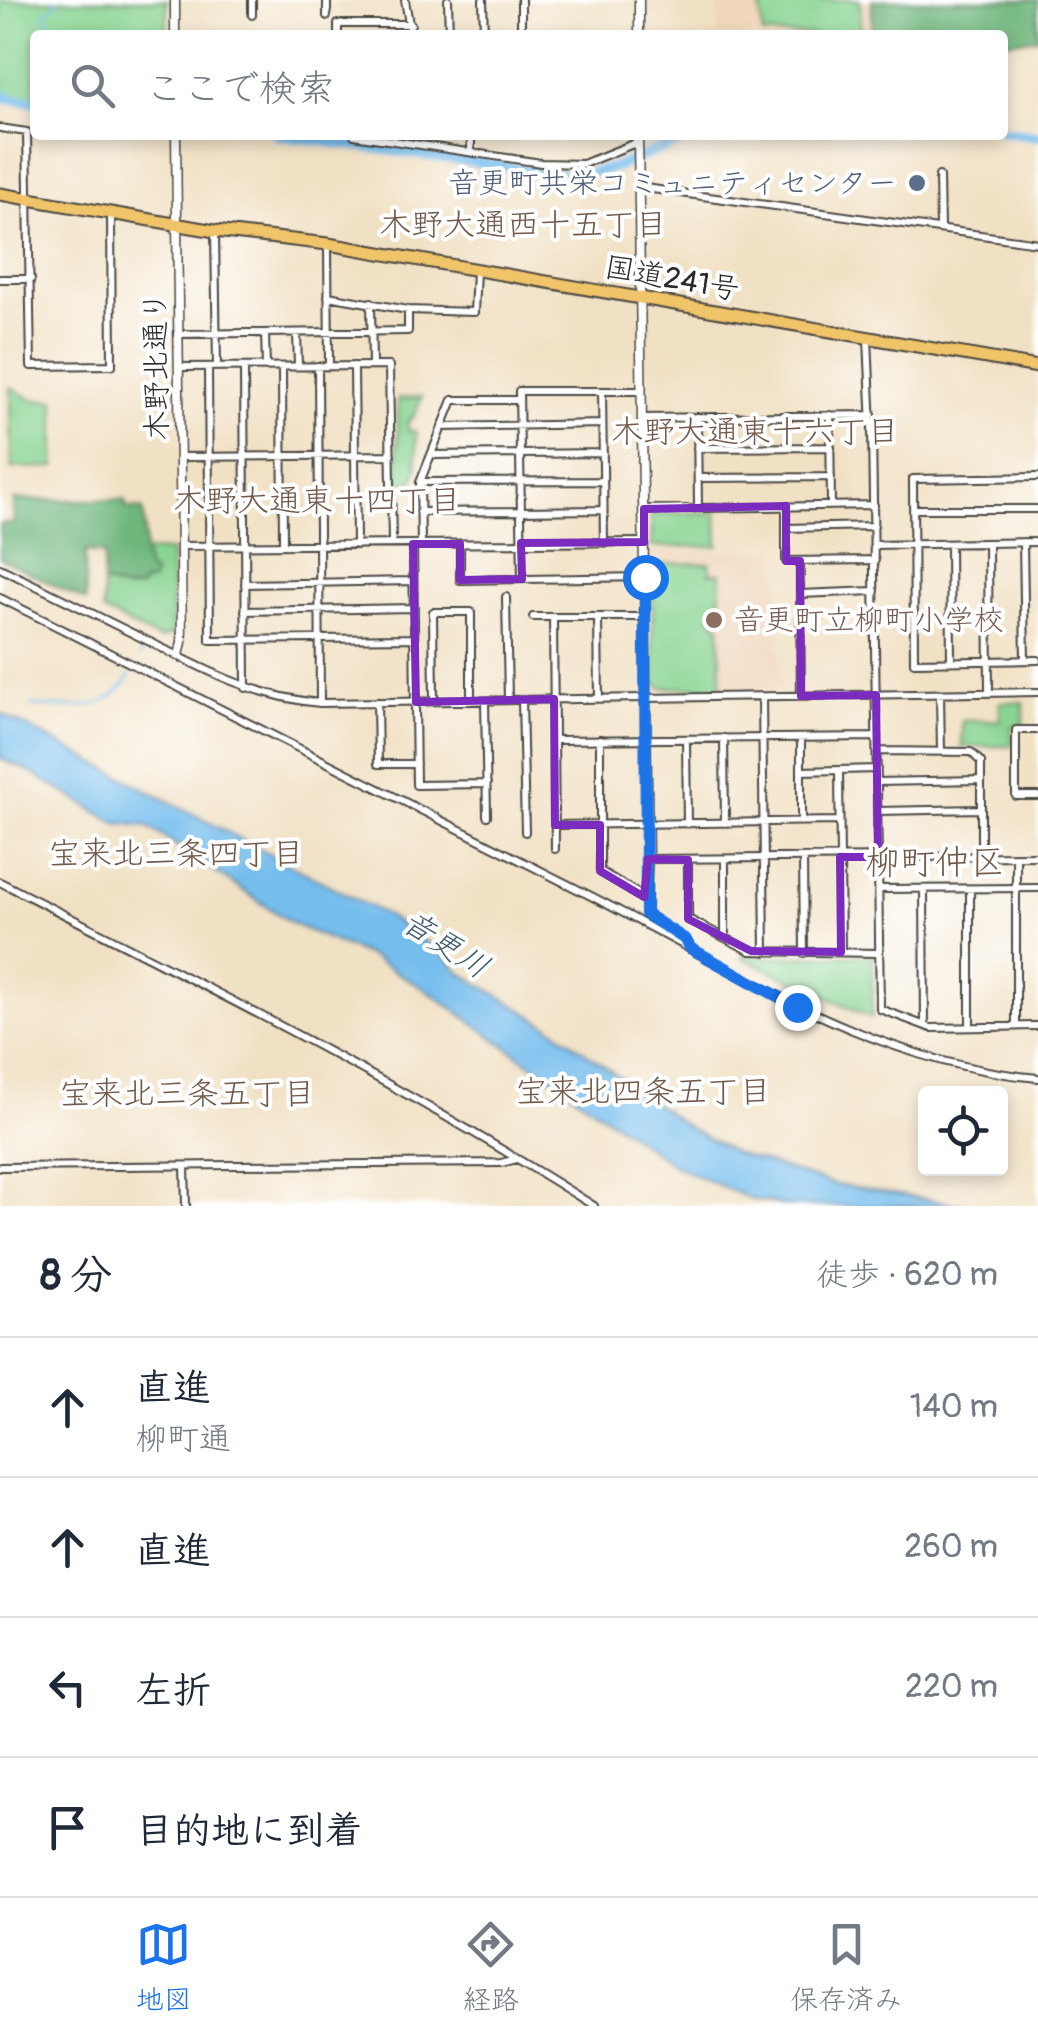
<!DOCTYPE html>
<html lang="ja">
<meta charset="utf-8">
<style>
:root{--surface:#fff;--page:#f2f2f3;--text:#1f2937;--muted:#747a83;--line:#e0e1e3;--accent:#1a73e8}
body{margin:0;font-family:Pangolin,"Klee One",sans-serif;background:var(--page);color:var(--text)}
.controls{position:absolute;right:30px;bottom:30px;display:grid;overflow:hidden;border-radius:10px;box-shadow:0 5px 15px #0003}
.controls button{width:90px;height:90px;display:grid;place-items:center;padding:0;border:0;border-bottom:2px solid var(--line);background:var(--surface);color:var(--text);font:50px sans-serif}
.stop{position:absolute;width:30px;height:30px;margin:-22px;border:8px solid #1a73e8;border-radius:50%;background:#fff}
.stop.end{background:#1a73e8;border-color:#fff;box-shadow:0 2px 10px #0008}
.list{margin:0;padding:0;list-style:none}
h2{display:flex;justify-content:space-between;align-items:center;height:130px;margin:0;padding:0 40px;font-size:42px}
h2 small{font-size:32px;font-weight:400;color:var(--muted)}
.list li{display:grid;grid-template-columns:65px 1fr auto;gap:30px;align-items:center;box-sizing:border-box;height:140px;padding:0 40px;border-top:2px solid var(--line)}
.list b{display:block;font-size:38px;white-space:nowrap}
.list p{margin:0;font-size:32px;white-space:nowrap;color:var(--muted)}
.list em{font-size:32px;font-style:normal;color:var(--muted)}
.icon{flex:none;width:55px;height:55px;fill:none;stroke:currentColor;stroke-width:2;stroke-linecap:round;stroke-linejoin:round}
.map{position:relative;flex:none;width:1038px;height:1206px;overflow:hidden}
.search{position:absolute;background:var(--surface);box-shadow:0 5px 15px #0003;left:30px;right:30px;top:30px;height:110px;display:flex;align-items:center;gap:25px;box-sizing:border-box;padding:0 35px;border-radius:10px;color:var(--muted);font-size:38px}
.sheet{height:690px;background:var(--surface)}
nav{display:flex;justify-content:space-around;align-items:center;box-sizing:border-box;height:140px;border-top:2px solid var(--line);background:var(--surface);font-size:28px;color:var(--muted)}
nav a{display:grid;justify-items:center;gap:5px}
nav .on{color:var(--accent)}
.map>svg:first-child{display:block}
.built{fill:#f0d6bc}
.green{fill:#88d491;stroke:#5a805e;stroke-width:2.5}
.forest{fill:#6eb67b;stroke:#4c7053;stroke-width:2.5}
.water{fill:#75bded;stroke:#50748c;stroke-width:2.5}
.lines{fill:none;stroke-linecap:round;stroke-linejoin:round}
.stream{stroke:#75bded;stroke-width:2.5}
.river{stroke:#75bded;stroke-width:10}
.minor-casing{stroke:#494642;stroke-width:10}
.tertiary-casing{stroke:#494642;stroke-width:11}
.trunk-casing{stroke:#494642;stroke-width:15}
.minor{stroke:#fff;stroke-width:6}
.tertiary{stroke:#fff;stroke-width:8}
.trunk{stroke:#f0c469;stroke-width:11}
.route{stroke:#1a73e8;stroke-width:12}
.marked{fill:none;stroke:#7b2cbf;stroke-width:8;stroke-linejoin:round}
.service-dot{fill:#5c6f8a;stroke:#fff;stroke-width:4}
.education-dot{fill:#8d6e63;stroke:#fff;stroke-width:4}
.labels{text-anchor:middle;stroke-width:8;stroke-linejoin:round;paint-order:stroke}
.service-label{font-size:30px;fill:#4e5e75;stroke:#fff;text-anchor:end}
.street-label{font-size:30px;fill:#2b2b2b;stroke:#fff}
.education-label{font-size:30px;fill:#785e54;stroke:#fff;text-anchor:start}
.neighbourhood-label{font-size:32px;fill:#725a4b;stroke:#fff}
.water-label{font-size:32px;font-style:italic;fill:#455e6f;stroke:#fff}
.quarter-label{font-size:35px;fill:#725a4b;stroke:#fff}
</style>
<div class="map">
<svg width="1038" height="1206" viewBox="0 0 1038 1206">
<rect width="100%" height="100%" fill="#fff"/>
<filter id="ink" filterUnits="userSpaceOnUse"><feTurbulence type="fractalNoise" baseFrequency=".01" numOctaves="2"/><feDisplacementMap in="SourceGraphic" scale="20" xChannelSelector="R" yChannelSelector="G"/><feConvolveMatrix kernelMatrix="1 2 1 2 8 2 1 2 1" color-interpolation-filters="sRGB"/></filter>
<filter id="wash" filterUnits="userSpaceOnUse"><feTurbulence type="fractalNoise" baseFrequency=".0048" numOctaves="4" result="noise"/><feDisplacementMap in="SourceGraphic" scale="40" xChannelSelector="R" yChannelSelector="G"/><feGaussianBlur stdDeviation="2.25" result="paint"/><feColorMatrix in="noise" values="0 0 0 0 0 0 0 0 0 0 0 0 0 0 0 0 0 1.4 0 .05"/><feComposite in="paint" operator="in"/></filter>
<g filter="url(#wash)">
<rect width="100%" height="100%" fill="#f1e1c4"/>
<path class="built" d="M718,0H872V35H718Z
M777,551L781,689L651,690L649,552Z"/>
<path class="green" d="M0,0H167V35H35V99L0,94Z
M760,0H860L861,35H763Z
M11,387L33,400H55V467L12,468Z
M422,397L413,418L408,420V431H416L417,469L413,482L397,483L398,399Z
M717,512L718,546L652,547L651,514Z
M171,551L173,635L158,639L103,611V583L126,590L148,570L142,552Z
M710,563V573H721L720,606L712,610L711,617L720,626L721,687L661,688L653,680L652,564Z
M1000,702H1024V726H1012V746L962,747V721L1000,720Z
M746,953L765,957L873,955L872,1018L742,957Z"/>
<path class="forest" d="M872,0H1038V38L1003,42V35H872Z
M14,500H124L127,508L142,509C148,534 141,548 148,570L154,574L152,582H144L140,588L126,590L103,583L104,554L85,551L86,601L0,558V524H14Z"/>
<path class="water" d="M0,713L384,914L442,953L461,973L554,1029L686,1126L735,1153L832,1184L968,1206H788L750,1199L675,1166L431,993L371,957L293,924L147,826L116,823L25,769L0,759Z"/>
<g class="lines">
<path class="stream" d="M54,7L57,0
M50,8L44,16L54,27V34
M7,98L8,89
M140,656L143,649
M30,706C71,706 108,716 130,675"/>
<path class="river" d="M0,97L35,102
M1003,131L1038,136
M277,135L576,176L612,168L698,135"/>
</g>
</g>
<g filter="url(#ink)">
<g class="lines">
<defs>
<path id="minor" d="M252,0V15
M327,0V16
M405,0L411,35
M448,0L449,35
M483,0L484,35
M521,0V35
M338,35V24H411
M0,128L27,132L31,366L112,365L111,215
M354,135L541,163L583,164L638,142
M471,135V152
M939,176L940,228
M638,187L1038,243
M215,231L217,367
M328,245L329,366
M0,279H31
M328,296L408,310L474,312L476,271
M371,302L372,366
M265,333L266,367
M297,333L298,366
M178,334L408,331V310
M868,338L872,428L880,1009L931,1028L1038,1026
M318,366L320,703
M354,366L356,545
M179,367L389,366L392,544
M208,367L210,640L414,638
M244,367L246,688
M282,367L283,545
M602,391L604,543
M830,415L831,506
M697,417L698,508
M643,418L872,415
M442,427L602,424
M697,448L831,447
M431,455L603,453
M180,457L391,455
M1038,477L913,479L914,662L1038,660
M698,478L831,477
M420,482L603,481
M786,506V561L875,560
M644,509L874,505
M913,509H1038
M420,512L603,510
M786,528L874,526
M1023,542L1025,660
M988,543L989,693
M413,544L416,785L487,784
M421,544L420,482L453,400H519
M460,544V580L645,577
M950,544L951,661
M874,545L1038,542
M181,546L644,542
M800,561V594
M0,568C49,592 97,616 146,640C203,669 255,697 320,703L1038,692
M522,579L519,391H642
M245,584L413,581
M506,597L508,700
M0,598C196,696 391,795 587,894C735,969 869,1063 1038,1078
M245,611L414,608
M533,617H553
M598,618L599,698
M940,695L941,751
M801,696L800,594L875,591
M762,697L765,952
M522,700L525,832
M434,701L433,612H471V701
M485,701L487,816
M377,702L378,764H416
M1038,730H1016V796H1038
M724,738L725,823
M801,738V822
M600,739V871L644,897
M686,739L687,824
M554,740L877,737
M877,751L971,752L981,762V856
M839,770L841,952
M801,771L877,769
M877,782L980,780
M878,811L981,809
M555,825L839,821
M555,849L553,617H645
M1016,856V1026
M803,858L804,953
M688,860V919L751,951L879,953
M0,882C202,984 403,1085 594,1206
M879,889L1038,888
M970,889V1026
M924,890L925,1025
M725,936V859
M689,945L646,914L648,859L1038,856
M185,1166L186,1206
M0,1167L501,1163L517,1159"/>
<path id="tertiary" d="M175,0V35
M639,0V35
M176,135L182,642L179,656
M638,135L648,859"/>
<path id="trunk" d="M0,194L215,231L328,244L1038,367"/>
</defs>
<use href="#minor" class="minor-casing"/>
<use href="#tertiary" class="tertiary-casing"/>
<use href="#trunk" class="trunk-casing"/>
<use href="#minor" class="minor"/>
<use href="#tertiary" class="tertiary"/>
<use href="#trunk" class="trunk"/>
</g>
</g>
<g class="lines" filter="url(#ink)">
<path class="route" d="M645,577L646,914L686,940L690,948L797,1007"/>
</g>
<path class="marked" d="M786,506V561H800L801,696L876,695L878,857H840L841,952L751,951L688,919V860L648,859L644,897L600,871V825H555L554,699L416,702L413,544H460V580L522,579L521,543L644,542V509Z"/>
<circle class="service-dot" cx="917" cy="183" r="10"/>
<circle class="education-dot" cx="714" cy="620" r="10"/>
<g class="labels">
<g class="service-label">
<text x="897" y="193">音更町共栄コミュニティセンター</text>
</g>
<g class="street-label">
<text transform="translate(672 278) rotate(10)" y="10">国道241号</text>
<text transform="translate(156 366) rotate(-91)" y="10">木野北通り</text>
</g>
<g class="education-label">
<text x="734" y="630">音更町立柳町小学校</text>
</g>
<g class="neighbourhood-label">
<text x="523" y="235">木野大通西十五丁目</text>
<text x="755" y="442">木野大通東十六丁目</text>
<text x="317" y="511">木野大通東十四丁目</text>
<text x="176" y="864">宝来北三条四丁目</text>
<text x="643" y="1102">宝来北四条五丁目</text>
<text x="187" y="1104">宝来北三条五丁目</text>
</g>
<g class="water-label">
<text transform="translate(446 944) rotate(33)" y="11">音更川</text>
</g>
<g class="quarter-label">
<text x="935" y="874">柳町仲区</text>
</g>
</g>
</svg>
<div class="controls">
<button><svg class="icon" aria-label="locate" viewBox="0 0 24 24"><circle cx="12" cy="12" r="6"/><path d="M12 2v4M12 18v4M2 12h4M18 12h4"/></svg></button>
</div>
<div class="stop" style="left:645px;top:577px"></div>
<div class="stop end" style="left:797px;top:1007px"></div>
<div class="search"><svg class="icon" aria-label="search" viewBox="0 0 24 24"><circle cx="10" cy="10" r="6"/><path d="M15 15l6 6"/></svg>ここで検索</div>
</div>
<section class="sheet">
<h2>8 分<small>徒歩 · 620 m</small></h2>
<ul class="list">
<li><svg class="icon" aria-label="ahead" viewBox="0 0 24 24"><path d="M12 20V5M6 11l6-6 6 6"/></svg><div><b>直進</b><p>柳町通</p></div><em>140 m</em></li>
<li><svg class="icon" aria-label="ahead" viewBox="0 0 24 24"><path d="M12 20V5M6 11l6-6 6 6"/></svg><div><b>直進</b></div><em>260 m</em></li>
<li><svg class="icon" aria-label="left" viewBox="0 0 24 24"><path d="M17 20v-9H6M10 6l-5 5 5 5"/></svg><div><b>左折</b></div><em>220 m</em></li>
<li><svg class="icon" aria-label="arrive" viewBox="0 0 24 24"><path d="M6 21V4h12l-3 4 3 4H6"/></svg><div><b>目的地に到着</b></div></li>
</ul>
</section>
<nav>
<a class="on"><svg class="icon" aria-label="map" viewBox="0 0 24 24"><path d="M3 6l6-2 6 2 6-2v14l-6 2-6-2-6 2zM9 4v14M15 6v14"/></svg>地図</a>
<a><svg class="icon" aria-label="directions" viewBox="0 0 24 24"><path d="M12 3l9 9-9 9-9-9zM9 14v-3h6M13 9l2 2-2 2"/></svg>経路</a>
<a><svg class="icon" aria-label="saved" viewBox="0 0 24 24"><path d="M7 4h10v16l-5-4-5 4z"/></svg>保存済み</a>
</nav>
